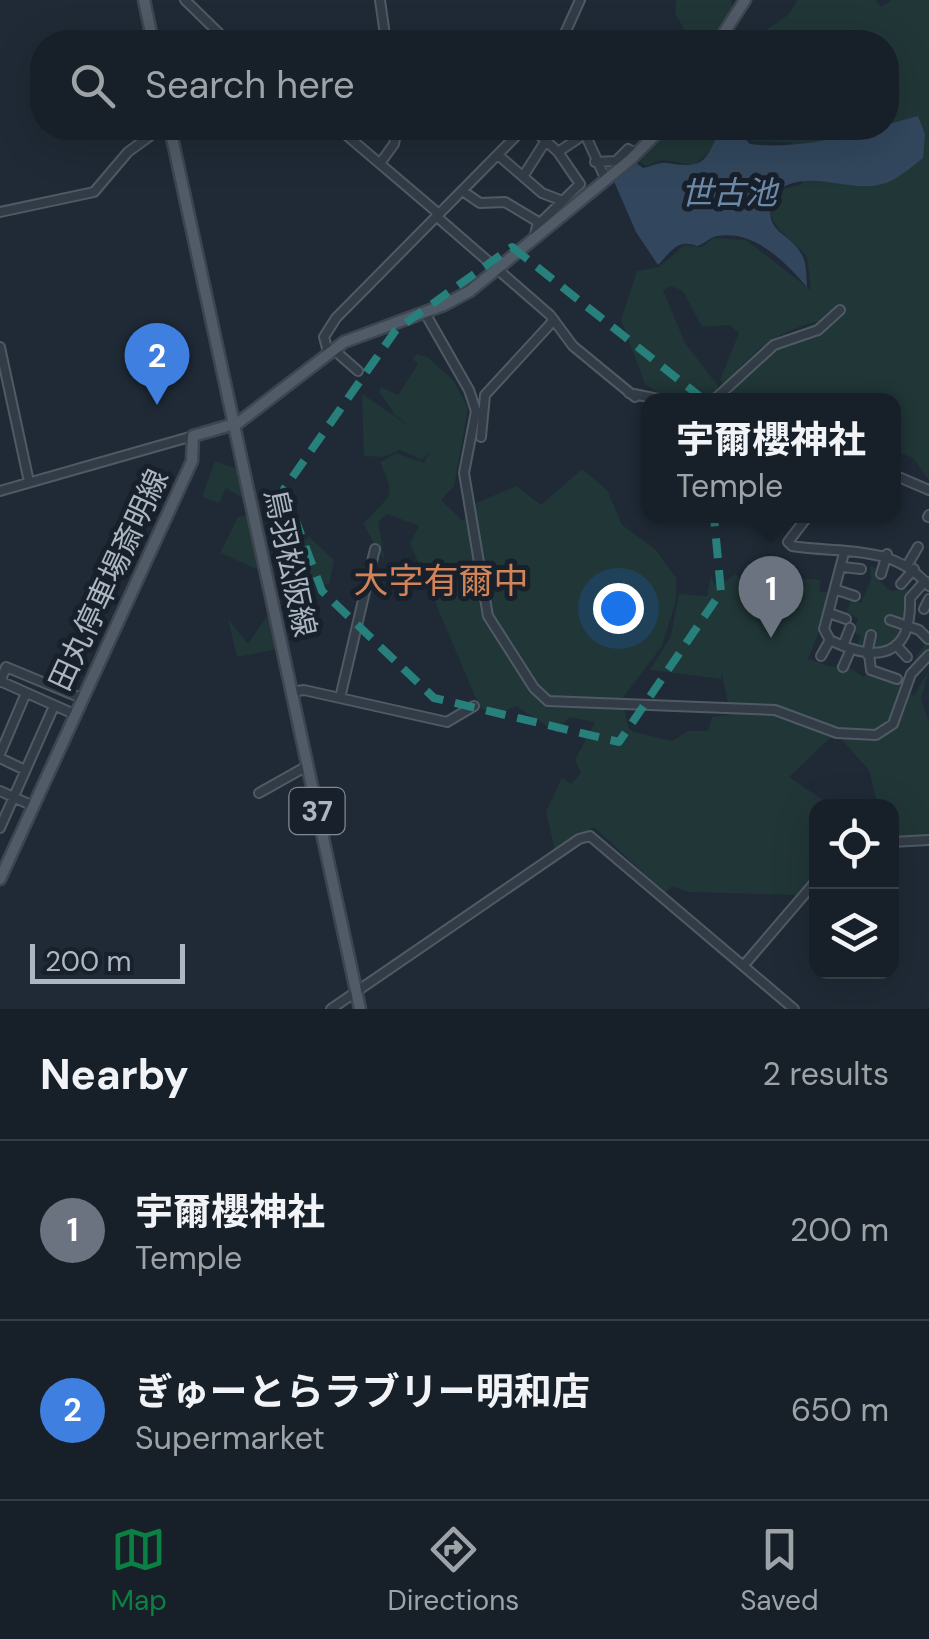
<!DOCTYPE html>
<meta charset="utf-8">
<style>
:root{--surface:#172028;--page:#242d34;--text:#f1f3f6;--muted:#9ea3a8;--line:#363e45;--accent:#0b8043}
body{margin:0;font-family:"DM Sans","Noto Sans JP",sans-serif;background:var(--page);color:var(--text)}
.controls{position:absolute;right:30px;bottom:30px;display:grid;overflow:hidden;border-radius:20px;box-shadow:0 10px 40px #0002}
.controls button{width:90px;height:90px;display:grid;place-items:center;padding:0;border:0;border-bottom:2px solid var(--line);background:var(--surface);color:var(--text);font:50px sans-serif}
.scale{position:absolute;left:30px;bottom:25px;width:155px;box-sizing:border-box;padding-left:10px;border:5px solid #acb7c3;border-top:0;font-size:28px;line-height:35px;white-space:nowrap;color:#acb7c3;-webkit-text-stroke:8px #18212b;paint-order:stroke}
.you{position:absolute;left:618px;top:608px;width:35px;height:35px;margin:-25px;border:8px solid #fff;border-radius:50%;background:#1a73e8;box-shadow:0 0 0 15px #1a73e833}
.badge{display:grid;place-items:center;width:65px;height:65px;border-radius:50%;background:var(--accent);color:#fff;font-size:32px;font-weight:700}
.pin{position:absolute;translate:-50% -82px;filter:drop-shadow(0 2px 5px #0008)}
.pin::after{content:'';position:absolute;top:52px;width:35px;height:30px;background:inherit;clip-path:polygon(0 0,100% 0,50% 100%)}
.popup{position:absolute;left:641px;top:393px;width:260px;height:130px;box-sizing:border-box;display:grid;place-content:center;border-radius:20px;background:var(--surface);filter:drop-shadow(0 2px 8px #0005);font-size:32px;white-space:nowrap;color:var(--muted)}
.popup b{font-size:38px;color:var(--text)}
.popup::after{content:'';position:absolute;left:50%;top:100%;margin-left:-20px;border:20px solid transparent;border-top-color:var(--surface)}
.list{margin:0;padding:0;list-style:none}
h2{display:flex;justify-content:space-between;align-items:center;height:130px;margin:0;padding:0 40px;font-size:42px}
h2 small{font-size:32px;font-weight:400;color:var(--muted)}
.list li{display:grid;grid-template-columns:65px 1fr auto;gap:30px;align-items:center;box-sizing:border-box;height:180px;padding:0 40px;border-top:2px solid var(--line)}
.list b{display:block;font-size:38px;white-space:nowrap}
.list p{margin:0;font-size:32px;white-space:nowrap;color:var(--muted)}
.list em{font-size:32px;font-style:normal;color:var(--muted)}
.icon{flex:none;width:55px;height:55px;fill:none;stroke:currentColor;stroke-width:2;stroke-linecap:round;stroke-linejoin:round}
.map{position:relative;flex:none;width:929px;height:1009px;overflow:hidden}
.search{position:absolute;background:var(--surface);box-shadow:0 10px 40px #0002;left:30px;right:30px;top:30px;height:110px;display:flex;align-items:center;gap:25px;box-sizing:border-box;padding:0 35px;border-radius:40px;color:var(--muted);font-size:38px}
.sheet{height:490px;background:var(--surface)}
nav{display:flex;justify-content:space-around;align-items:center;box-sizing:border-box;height:140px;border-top:2px solid var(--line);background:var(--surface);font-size:28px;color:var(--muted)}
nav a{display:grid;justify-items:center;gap:5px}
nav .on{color:var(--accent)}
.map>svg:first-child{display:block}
.green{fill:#213637}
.water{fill:#32475d}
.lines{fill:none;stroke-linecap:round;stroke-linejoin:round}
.minor-casing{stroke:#505a64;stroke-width:12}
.major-casing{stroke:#3c4550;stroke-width:15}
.minor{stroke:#323c46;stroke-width:8}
.major{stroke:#505b67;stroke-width:10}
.marked{fill:none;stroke:#27807b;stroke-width:8;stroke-dasharray:20 12;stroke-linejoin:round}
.labels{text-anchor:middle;stroke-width:10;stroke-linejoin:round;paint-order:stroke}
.shield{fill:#18212b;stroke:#808a95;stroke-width:2.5}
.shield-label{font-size:28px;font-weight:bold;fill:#acb7c3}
.street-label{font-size:30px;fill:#acb7c3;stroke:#18212b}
.water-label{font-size:32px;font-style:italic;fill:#6d8aa8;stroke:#18212b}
.quarter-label{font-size:35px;fill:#d28458;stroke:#18212b}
</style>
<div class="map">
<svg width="929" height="1009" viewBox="0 0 929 1009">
<rect width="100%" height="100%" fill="#1f2a36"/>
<path class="green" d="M676,0H731L732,6L710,42H691L675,13Z
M798,0H876L881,7L892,0H929V480L913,458L894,450V400H762L734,396L728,386L769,344L820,321C778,330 750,352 725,386L720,380L739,333L730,325L702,327L683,291L671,286L663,290L685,343L718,386L715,395L670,400L645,384L621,320L637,271L659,267L685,245L702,247L713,238L746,240L811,290L807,257C793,237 755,223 778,191L802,184L792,142L752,141L735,128H886V42H748L788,15Z
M665,128H722L713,149L694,165L662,160L646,166L637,160Z
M417,354L429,358L453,380L468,408L454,486L441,500L463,521L472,505L516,486L541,505L582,469L607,490L622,525L656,550L676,578V600L662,646L622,699L629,729L634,732L672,741L688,731H708L712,717L730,715L721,668L722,679L650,670L671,636L679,594L707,596L711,575L714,585L720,576L726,581L736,574L741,580L750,576L777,585L788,577L820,580L819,591L834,594L808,659L833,667L841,662L842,668L848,666L863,677L869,673L900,681L929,638V651L913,665L904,693L914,695L929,670L921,699L929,722V836L892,837V806H878L869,770L839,737L830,738L789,777L832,806H816V872L797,895L688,892L672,886L665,893L594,827L555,850L546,812L562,778L571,784L581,773L575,760L595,722L569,717L557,733L516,706L498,714L480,708L410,543L419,526L387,514L378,522L385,562L363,524C391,492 397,501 380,462L396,453L424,463L429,452L422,460L400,450L383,457L364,456L362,394L415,430L395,415L379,391L381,387L398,395L418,364L413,359Z
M215,461L237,469L246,500L226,488L219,503L202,497Z
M249,515L262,569L259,570L220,553L238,517Z
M309,537L334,560L329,585L284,574L293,547Z
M870,566L879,569V580L890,591L908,589L907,621L896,642L876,650L855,648L861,636L854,632L858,619L847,612L851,600L861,603L871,580Z
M270,612L278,649L237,657L228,619L248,644Z"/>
<path class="water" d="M918,116L925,134L923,158C911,167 896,181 882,184C847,194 801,164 772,196C763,236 788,229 802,255C807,264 806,276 807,287C785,262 755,230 718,236C710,237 706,243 697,246C677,238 671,252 658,265L636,232L613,179L635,162L643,168C650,167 659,162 666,163C702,168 704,165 719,132L737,130L750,144C808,151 866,130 918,116Z"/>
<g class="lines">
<defs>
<path id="minor" d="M185,0L228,42
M380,0L386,42
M561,42L580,0
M338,128L439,214
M532,128L558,152L580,184L537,226L534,239
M585,134L606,180
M558,152L585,134L582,128
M498,155L542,193L560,200
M381,162L394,144L397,128
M595,162L616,161L628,149L637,154
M524,175L545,142
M464,192L480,203L505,202L540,223
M0,212L94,192L128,152L161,128
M436,216L550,315L573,346L635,397
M425,313L469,390L476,411L464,473L488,616L534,688L548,701L775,710L837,733L876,735L893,724L911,674L929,655
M0,347L29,482
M333,349L358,371
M328,352L324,337L336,318L524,128
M629,393L663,400
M714,400L774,345L818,330L840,310
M481,437L485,395L554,320
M894,475L929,490
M0,491L193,436
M808,516L788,542L792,546C842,554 892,543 929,586
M928,517L929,515
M844,553L824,629L830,640C877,663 912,658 910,598L925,581
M908,564L918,547
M843,567L861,569
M881,574L887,554
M901,584L914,569
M837,590L855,596
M924,609L929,599
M829,613L846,619
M890,620L919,630L928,639
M896,645L907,657
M843,646L850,628
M867,654L871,635
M869,654L871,670L897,679
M821,656L830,640
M843,667L851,649
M0,681L74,714
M0,682L6,667L81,698
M292,692L304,690L447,722L474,706
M340,698L375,549
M0,754L26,693
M0,758L25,770
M0,791L33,806
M259,793L307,766
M0,828L54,706
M892,842L929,840
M744,965L816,881
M331,1009L579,839L590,836L794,1009"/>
<path id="major" d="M144,0L153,42
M718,42L745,0
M170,128L360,1009
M0,879L192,461L193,436L238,423L344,342L444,305L470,291L630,160L662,128"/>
</defs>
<use href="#minor" class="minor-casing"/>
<use href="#major" class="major-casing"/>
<use href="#minor" class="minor"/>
<use href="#major" class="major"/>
</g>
<path class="marked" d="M512,247L703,399L721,592L619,742L434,698L322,591L284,489L396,330Z"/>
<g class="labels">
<rect class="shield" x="289.5" y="788" width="55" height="46" rx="8"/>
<g class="shield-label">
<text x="317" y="821">37</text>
</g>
<g class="street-label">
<text transform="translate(290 563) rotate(78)" y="10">鳥羽松阪線</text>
<text transform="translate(109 580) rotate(-65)" y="10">田丸停車場斎明線</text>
</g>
<g class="water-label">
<text x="729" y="204">世古池</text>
</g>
<g class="quarter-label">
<text x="441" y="593">大字有爾中</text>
</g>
</g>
</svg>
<div class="controls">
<button><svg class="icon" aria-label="locate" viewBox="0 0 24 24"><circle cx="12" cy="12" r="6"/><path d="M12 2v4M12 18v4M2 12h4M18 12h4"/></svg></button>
<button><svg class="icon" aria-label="layers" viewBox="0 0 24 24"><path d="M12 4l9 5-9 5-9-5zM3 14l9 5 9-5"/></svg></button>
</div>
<div class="scale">200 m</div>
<div class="you"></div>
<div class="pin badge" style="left:771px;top:638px;background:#6b7280">1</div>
<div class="popup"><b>宇爾櫻神社</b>Temple</div>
<div class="pin badge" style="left:157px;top:405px;background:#3f7fe0">2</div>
<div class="search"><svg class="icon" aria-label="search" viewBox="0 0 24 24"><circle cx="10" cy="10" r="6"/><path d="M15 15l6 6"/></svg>Search here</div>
</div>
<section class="sheet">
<h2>Nearby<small>2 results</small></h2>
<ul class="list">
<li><span class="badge" style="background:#6b7280">1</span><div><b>宇爾櫻神社</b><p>Temple</p></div><em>200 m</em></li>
<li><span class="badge" style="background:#3f7fe0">2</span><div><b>ぎゅーとらラブリー明和店</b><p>Supermarket</p></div><em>650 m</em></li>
</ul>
</section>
<nav>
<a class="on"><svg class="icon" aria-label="map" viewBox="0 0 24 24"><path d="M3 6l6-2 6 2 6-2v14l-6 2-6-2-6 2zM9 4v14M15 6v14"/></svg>Map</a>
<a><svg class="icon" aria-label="directions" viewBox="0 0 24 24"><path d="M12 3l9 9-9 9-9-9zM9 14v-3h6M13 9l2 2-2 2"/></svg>Directions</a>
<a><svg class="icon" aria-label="saved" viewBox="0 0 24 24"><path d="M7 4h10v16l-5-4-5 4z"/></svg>Saved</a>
</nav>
